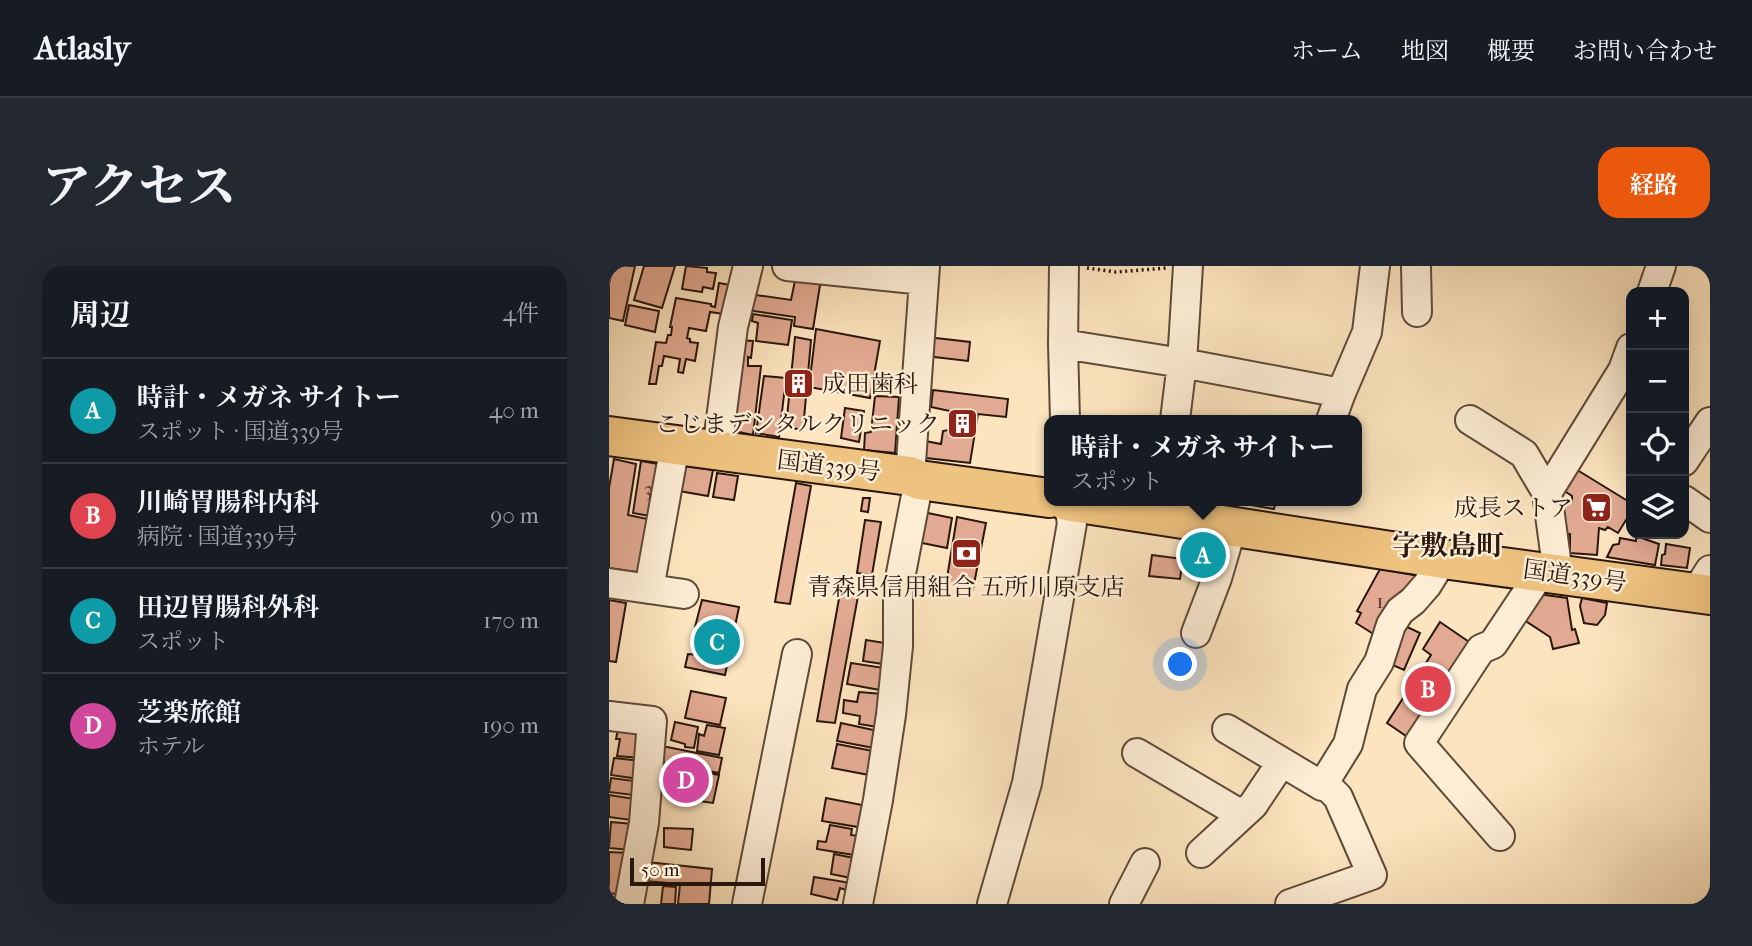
<!DOCTYPE html>
<html lang="ja">
<meta charset="utf-8">
<style>
:root{--surface:#171b24;--page:#242831;--text:#f1f3f6;--muted:#9ea1a6;--line:#363941;--accent:#ea580c}
body{margin:0;font-family:"IM FELL French Canon","Noto Serif JP",serif;background:var(--page);color:var(--text)}
.controls{position:absolute;right:21px;top:21px;display:grid;overflow:hidden;border-radius:14px;box-shadow:0 7px 28px #0002}
.controls button{width:63px;height:63px;display:grid;place-items:center;padding:0;border:0;border-bottom:2px solid var(--line);background:var(--surface);color:var(--text);font:35px sans-serif}
.scale{position:absolute;left:21px;bottom:18px;width:135px;box-sizing:border-box;padding-left:7px;border:4px solid #2a170d;border-top:0;font-size:19px;line-height:24px;white-space:nowrap;color:#2a170d;-webkit-text-stroke:5px #fdedd5;paint-order:stroke}
.you{position:absolute;left:572px;top:399px;width:24px;height:24px;margin:-18px;border:5px solid #fff;border-radius:50%;background:#1a73e8;box-shadow:0 0 0 10px #1a73e833}
.badge{display:grid;place-items:center;width:46px;height:46px;border-radius:50%;background:var(--accent);color:#fff;font-size:23px;font-weight:700}
.pin{position:absolute;translate:-50% -50%;border:4px solid #fff;box-shadow:0 2px 7px #0006}
.popup{position:absolute;left:435px;top:149px;width:318px;height:91px;box-sizing:border-box;display:grid;place-content:center;border-radius:14px;background:var(--surface);filter:drop-shadow(0 2px 5px #0005);font-size:23px;white-space:nowrap;color:var(--muted)}
.popup b{font-size:26px;color:var(--text)}
.popup::after{content:'';position:absolute;left:50%;top:100%;margin-left:-14px;border:14px solid transparent;border-top-color:var(--surface)}
.list{margin:0;padding:0;list-style:none}
h2{display:flex;justify-content:space-between;align-items:center;height:91px;margin:0;padding:0 28px;font-size:30px}
h2 small{font-size:23px;font-weight:400;color:var(--muted)}
.list li{display:grid;grid-template-columns:46px 1fr auto;gap:21px;align-items:center;box-sizing:border-box;height:105px;padding:0 28px;border-top:2px solid var(--line)}
.list b{display:block;font-size:26px;white-space:nowrap}
.list p{margin:0;font-size:23px;white-space:nowrap;color:var(--muted)}
.list em{font-size:23px;font-style:normal;color:var(--muted)}
.icon{flex:none;width:38px;height:38px;fill:none;stroke:currentColor;stroke-width:2;stroke-linecap:round;stroke-linejoin:round}
.map{position:relative;flex:none;width:1101px;height:638px;overflow:hidden;border-radius:21px}
header{display:flex;align-items:center;gap:42px;box-sizing:border-box;height:98px;padding:0 35px;background:var(--surface);border-bottom:2px solid var(--line)}
header strong{font-size:33px}
nav{display:flex;gap:38px;margin-inline-start:auto;font-size:24px}
.intro{display:flex;align-items:center;justify-content:space-between;box-sizing:border-box;height:168px;padding:0 42px}
h1{margin:0;font-size:49px}
.button{padding:18px 32px;border-radius:21px;background:var(--accent);color:#fff;font-size:24px;font-weight:700}
main{display:flex;gap:42px;padding:0 42px}
aside{flex:1;background:var(--surface);border-radius:21px;box-shadow:0 7px 28px #0002}
.map>svg:first-child{display:block}
.building{fill:#e2aa92;stroke:#2a170d;stroke-width:2}
.lines{fill:none;stroke-linecap:round;stroke-linejoin:round}
.minor-casing{stroke:#5e4a39;stroke-width:32}
.highway-casing{stroke:#2a170d;stroke-width:42}
.path{stroke:#2a170d;stroke-width:3.5;stroke-dasharray:2 3.5;stroke-linecap:butt}
.minor{stroke:#fdedd5;stroke-width:28}
.highway{stroke:#eec27f;stroke-width:38}
.labels{text-anchor:middle;stroke-width:5;stroke-linejoin:round;paint-order:stroke}
.number-label{font-size:21px;fill:#583c2e}
.poi-label{font-size:24px;fill:#2a170d;stroke:#fdedd5;text-anchor:end}
.street-label{font-size:24px;fill:#2a170d;stroke:#fdedd5}
.quarter-label{font-size:28px;font-weight:bold;fill:#2a170d;stroke:#fdedd5}
</style>
<header>
<strong>Atlasly</strong>
<nav><a>ホーム</a><a>地図</a><a>概要</a><a>お問い合わせ</a></nav>
</header>
<div class="intro"><h1>アクセス</h1><a class="button">経路</a></div>
<main>
<aside>
<h2>周辺<small>4件</small></h2>
<ul class="list">
<li><span class="badge" style="background:#0f9aa8">A</span><div><b>時計・メガネ サイトー</b><p>スポット · 国道339号</p></div><em>40 m</em></li>
<li><span class="badge" style="background:#e0444e">B</span><div><b>川崎胃腸科内科</b><p>病院 · 国道339号</p></div><em>90 m</em></li>
<li><span class="badge" style="background:#0f9aa8">C</span><div><b>田辺胃腸科外科</b><p>スポット</p></div><em>170 m</em></li>
<li><span class="badge" style="background:#d1479c">D</span><div><b>芝楽旅館</b><p>ホテル</p></div><em>190 m</em></li>
</ul>
</aside>
<div class="map">
<svg width="1101" height="638" viewBox="0 0 1101 638">
<rect width="100%" height="100%" fill="#fce4be"/>
<filter id="stains"><feTurbulence type="fractalNoise" baseFrequency=".00286" numOctaves="4"/><feColorMatrix values="0 0 0 0 .2 0 0 0 0 .09 0 0 0 0 .02 0 0 0 .5 -.17"/></filter>
<radialGradient id="worn" r=".72"><stop offset=".6" stop-color="#630" stop-opacity="0"/><stop offset="1" stop-color="#630" stop-opacity=".3"/></radialGradient>
<path class="building" d="M4,0H26L14,55L0,52V18Z
M35,0H66L53,42L25,34Z
M77,0L98,2V6L107,7L104,23L94,21L93,26L73,23Z
M187,10L212,13L204,63L185,60L186,51L137,44L140,28L182,34Z
M110,17L127,20L114,48L101,46L97,65L80,62L78,72L81,73V76L89,77L86,95L77,93L74,107L69,106L71,93L55,90L53,100H50L47,118H40L47,76L57,77L59,69H62L63,61H61L67,32L102,38V40L106,41Z
M20,39L50,45L46,66L16,59Z
M144,48L183,54L179,79L147,75L149,57L143,55Z
M207,63L271,75L261,132L200,121Z
M186,71L202,74L194,164L177,161Z
M318,71L361,76L359,95L317,90Z
M128,74L144,75L142,92L139,91V100H152L144,169L120,164Z
M155,110L177,112L170,171L147,167Z
M324,124L399,133L397,151L369,148L361,197L317,192L315,188L316,175L332,178L334,165L340,164L341,145L322,141Z
M266,130L290,131L286,187L255,184L256,167L262,166Z
M236,142L255,145L250,176L232,172Z
M5,193L27,198L19,249L43,254L34,307L0,302V222Z
M32,195L55,199L46,251L24,247Z
M68,199L104,204L99,230L64,224Z
M965,202L1022,237V246L1009,267L999,261L996,264L990,262L988,289L961,287V268H955L953,235L963,236V230L951,222Z
M108,207L129,210L125,234L104,231Z
M187,217L202,220L181,338L166,336Z
M254,232H261L259,246L252,245Z
M619,235H667L665,243Z
M314,246L343,252L338,282L308,276Z
M348,251L377,257L364,323L337,318Z
M256,254L272,256L263,309L248,307Z
M1027,270L1050,278L1046,299L998,291L1004,279L1010,278L1011,272L1027,275Z
M581,275L611,282L607,300L576,296Z
M1057,278L1081,282L1078,302L1052,299L1053,289L1056,288Z
M543,289L574,293L571,313L540,310Z
M771,303L805,309L811,314L766,369L747,357L752,347L748,345Z
M231,327L249,330L226,457L208,455Z
M929,328L958,332L963,364L966,363L970,377L944,383L941,371L912,352Z
M973,332L998,337L996,349L988,359L975,357L971,340Z
M0,334L17,337L7,396L0,395Z
M93,334L130,341L116,409L76,401L79,388L90,389L96,364L86,361Z
M831,356L866,380L803,474L778,457L822,389L814,383Z
M796,360L811,367L795,404L779,397Z
M257,374L276,377L274,398L254,395Z
M242,397L275,402L271,424L238,418Z
M82,425L117,432L111,459L76,452Z
M250,426L273,428L269,461L250,458L251,450L234,447L235,434L248,436Z
M66,456L89,461L85,482L76,481V478L62,474Z
M232,457L269,465L265,482L228,475Z
M98,459L116,462L110,489L88,485L90,468L95,470Z
M34,462L32,492L8,490L11,473H7L9,463Z
M228,478L264,485L260,509L223,502Z
M53,480L113,492L110,507L49,496Z
M5,492L33,495L30,513L2,509Z
M50,498L110,509L104,537L90,535L91,529L44,520Z
M2,512L25,515L24,529L0,526Z
M0,529L26,533L22,554L0,551Z
M217,532L253,539L249,561L213,555Z
M2,556L24,558L22,584L0,582Z
M221,559L243,563L242,569L249,570L245,589L208,583L209,575L217,576Z
M55,562L84,563L82,584L55,581Z
M0,586L19,587L14,629L0,627Z
M225,588L245,592L242,612L222,608Z
M38,596L103,603L100,638H69L71,618L36,615Z
M205,611L242,617L240,625L231,622L228,634L202,628Z
M54,620L67,621L66,638H52Z"/>
<g class="lines">
<defs>
<path id="minor" d="M178,0L315,14
M455,0L454,78L456,154
M807,0L808,46
M1043,26L1052,0
M454,78L573,97L579,0
M566,154L573,97L732,127L758,66L766,0
M722,154L732,127
M861,154L915,188L938,227L949,308
M108,184L124,61L139,0
M1075,195L1101,156
M301,210L316,0
M938,227L1014,104L1022,82
M1075,234L1101,252
M0,317L75,328
M40,323L66,179
M1087,326L1101,304
M587,367L608,312L623,261
M0,450L43,455L35,557L20,638
M618,463L713,520
M528,487L633,549
M891,570L810,477L872,383L884,378L932,306
M592,587L644,539L672,497
M138,638L188,388
M249,638L269,534L282,449L289,380V323L310,214
M383,638L418,517L463,257L459,235
M515,638L536,597
M681,638L763,609L729,531L719,521L713,520L739,478L753,423L770,396L782,359L791,345L804,335L818,319L834,293"/>
<path id="highway" d="M0,170L301,210L310,214L440,232
M457,235L834,293L1101,329"/>
</defs>
<use href="#minor" class="minor-casing"/>
<use href="#highway" class="highway-casing"/>
<path class="path" d="M478,2L507,6L558,2"/>
<use href="#minor" class="minor"/>
<use href="#highway" class="highway"/>
</g>
<defs>
<symbol id="building-square" viewBox="-11 -11 22 22"><rect x="-9" y="-9" width="18" height="18" rx="4" fill="#8f2418" stroke="#fdedd5"/><path d="M-4-6H4V6H1V3H-1V6H-4ZM-2.5-4.3h1.7v1.8h-1.7ZM.8-4.3h1.7v1.8H.8ZM-2.5-1h1.7V.8h-1.7ZM.8-1h1.7V.8H.8Z" fill="#fff"/></symbol>
<symbol id="supermarket-square" viewBox="-11 -11 22 22"><rect x="-9" y="-9" width="18" height="18" rx="4" fill="#8f2418" stroke="#fdedd5"/><path d="M-6-5.5h2.5l.6 2H6L4.5 2H-2.5L-4.4-4H-6ZM-1.5 3.2a1.3 1.3 0 1 0 .1 0ZM3 3.2a1.3 1.3 0 1 0 .1 0Z" fill="#fff"/></symbol>
<symbol id="bank-square" viewBox="-11 -11 22 22"><rect x="-9" y="-9" width="18" height="18" rx="4" fill="#8f2418" stroke="#fdedd5"/><path d="M-6-4H6V4H-6ZM0-2.3a2.3 2.3 0 1 0 0 4.6a2.3 2.3 0 1 0 0-4.6Z" fill="#fff"/></symbol>
</defs>
<g fill-rule="evenodd">
<use href="#building-square" x="172" y="100" width="35" height="35"/>
<use href="#building-square" x="336" y="140" width="35" height="35"/>
<use href="#supermarket-square" x="970" y="224" width="35" height="35"/>
<use href="#bank-square" x="340" y="270" width="35" height="35"/>
</g>
<g class="labels">
<g class="number-label">
<text x="39" y="230">3</text>
<text x="771" y="342">1</text>
</g>
<g class="poi-label">
<text x="213" y="126" text-anchor="start">成田歯科</text>
<text x="331" y="166">こじまデンタルクリニック</text>
<text x="964" y="250">成長ストア</text>
<text x="357" y="329" text-anchor="middle">青森県信用組合 五所川原支店</text>
</g>
<g class="street-label">
<text transform="translate(220 200) rotate(7)" y="8">国道339号</text>
<text transform="translate(966 310) rotate(8)" y="8">国道339号</text>
</g>
<g class="quarter-label">
<text x="839" y="289">字敷島町</text>
</g>
</g>
<rect width="100%" height="100%" filter="url(#stains)"/>
<rect width="100%" height="100%" fill="url(#worn)"/>
</svg>
<div class="controls">
<button>+</button>
<button>−</button>
<button><svg class="icon" aria-label="locate" viewBox="0 0 24 24"><circle cx="12" cy="12" r="6"/><path d="M12 2v4M12 18v4M2 12h4M18 12h4"/></svg></button>
<button><svg class="icon" aria-label="layers" viewBox="0 0 24 24"><path d="M12 4l9 5-9 5-9-5zM3 14l9 5 9-5"/></svg></button>
</div>
<div class="scale">50 m</div>
<div class="you"></div>
<div class="pin badge" style="left:594px;top:289px;background:#0f9aa8">A</div>
<div class="popup"><b>時計・メガネ サイトー</b>スポット</div>
<div class="pin badge" style="left:819px;top:423px;background:#e0444e">B</div>
<div class="pin badge" style="left:108px;top:376px;background:#0f9aa8">C</div>
<div class="pin badge" style="left:77px;top:514px;background:#d1479c">D</div>
</div>
</main>
